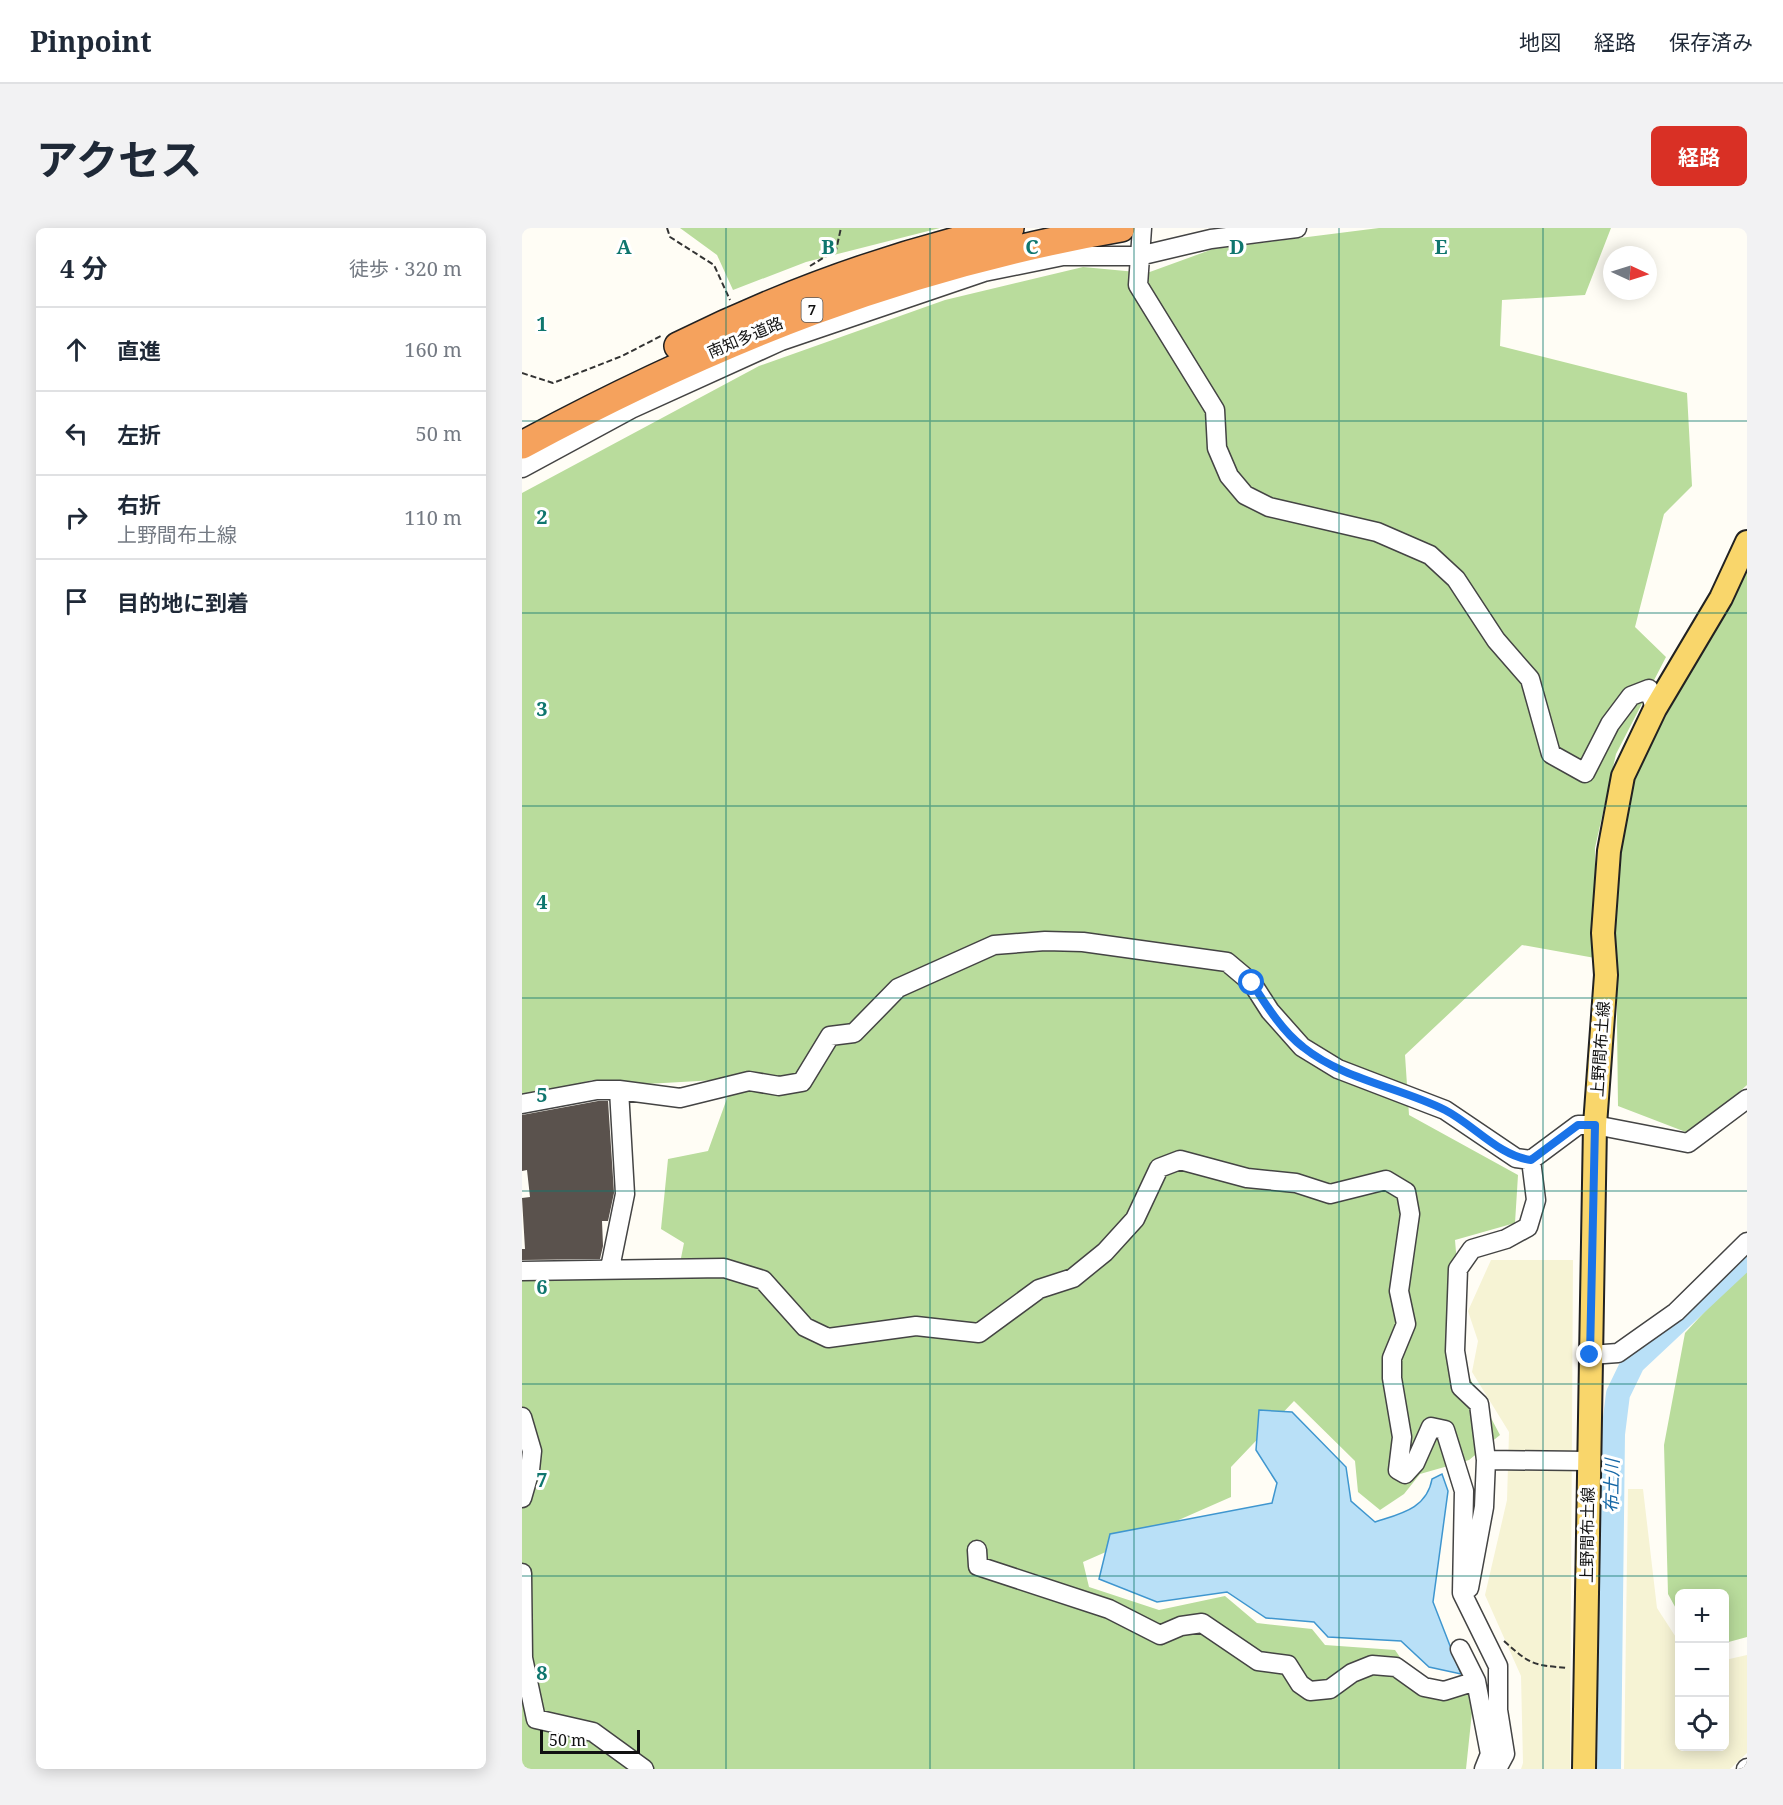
<!DOCTYPE html>
<html lang="ja">
<meta charset="utf-8">
<style>
:root{--surface:#fff;--page:#f2f2f3;--text:#1f2937;--muted:#747a83;--line:#e0e1e3;--accent:#d93025}
body{margin:0;font-family:"Noto Serif","Noto Sans JP",serif;background:var(--page);color:var(--text)}
.controls{position:absolute;right:18px;bottom:18px;display:grid;overflow:hidden;border-radius:9px;box-shadow:0 3px 15px #0003}
.controls button{width:54px;height:54px;display:grid;place-items:center;padding:0;border:0;border-bottom:2px solid var(--line);background:var(--surface);color:var(--text);font:30px sans-serif}
.compass{position:absolute;left:1081px;top:18px;width:54px;height:54px;border-radius:50%;background:var(--surface);box-shadow:0 3px 15px #0003;rotate:94deg}
.scale{position:absolute;left:18px;bottom:15px;width:100px;box-sizing:border-box;padding-left:6px;border:3px solid #111;border-top:0;font-size:16px;line-height:21px;white-space:nowrap;color:#111;-webkit-text-stroke:4px #fff;paint-order:stroke}
.stop{position:absolute;width:18px;height:18px;margin:-14px;border:4px solid #1a73e8;border-radius:50%;background:#fff}
.stop.end{background:#1a73e8;border-color:#fff;box-shadow:0 2px 6px #0008}
.list{margin:0;padding:0;list-style:none}
h2{display:flex;justify-content:space-between;align-items:center;height:78px;margin:0;padding:0 24px;font-size:26px}
h2 small{font-size:20px;font-weight:400;color:var(--muted)}
.list li{display:grid;grid-template-columns:39px 1fr auto;gap:18px;align-items:center;box-sizing:border-box;height:84px;padding:0 24px;border-top:2px solid var(--line)}
.list b{display:block;font-size:22px;white-space:nowrap}
.list p{margin:0;font-size:20px;white-space:nowrap;color:var(--muted)}
.list em{font-size:20px;font-style:normal;color:var(--muted)}
.icon{flex:none;width:33px;height:33px;fill:none;stroke:currentColor;stroke-width:2;stroke-linecap:round;stroke-linejoin:round}
.map{position:relative;flex:none;width:1225px;height:1541px;overflow:hidden;border-radius:9px}
header{display:flex;align-items:center;gap:36px;box-sizing:border-box;height:84px;padding:0 30px;background:var(--surface);border-bottom:2px solid var(--line)}
header strong{font-size:28px}
nav{display:flex;gap:33px;margin-inline-start:auto;font-size:21px}
.intro{display:flex;align-items:center;justify-content:space-between;box-sizing:border-box;height:144px;padding:0 36px}
h1{margin:0;font-size:42px}
.button{padding:15px 27px;border-radius:9px;background:var(--accent);color:#fff;font-size:21px;font-weight:700}
main{display:flex;gap:36px;padding:0 36px}
aside{flex:1;background:var(--surface);border-radius:9px;box-shadow:0 3px 15px #0003}
.map>svg:first-child{display:block}
.farmland{fill:#f6f3d4}
.forest{fill:#b9dc9c}
.water{fill:#b9e0f7;stroke:#3f96cf;stroke-width:1.5}
.lines{fill:none;stroke-linecap:round;stroke-linejoin:round}
.river{stroke:#b9e0f7;stroke-width:24}
.building{fill:#5a524d}
.minor-casing{stroke:#444;stroke-width:21}
.major-casing{stroke:#222;stroke-width:26}
.highway-casing{stroke:#222;stroke-width:30}
.path{stroke:#333;stroke-width:2;stroke-dasharray:6 3;stroke-linecap:butt}
.minor{stroke:#fff;stroke-width:18}
.major{stroke:#f9d66b;stroke-width:22}
.highway{stroke:#f5a25d;stroke-width:27}
.route{stroke:#1a73e8;stroke-width:8}
.grid{fill:none;stroke:#0f766e;stroke-width:1.5;stroke-opacity:0.55}
.labels{text-anchor:middle;stroke-width:6;stroke-linejoin:round;paint-order:stroke}
.shield{fill:#fff;stroke:#585858;stroke-width:1.5}
.shield-label{font-size:15px;font-weight:bold;fill:#111}
.street-label{font-size:16px;fill:#111;stroke:#fff}
.water-label{font-size:18px;font-style:italic;fill:#1768a6;stroke:#fff}
.grid-label{font-size:20px;text-anchor:middle;font-weight:bold;fill:#0f766e;stroke:#fff;stroke-width:6;stroke-linejoin:round;paint-order:stroke}
</style>
<header>
<strong>Pinpoint</strong>
<nav><a>地図</a><a>経路</a><a>保存済み</a></nav>
</header>
<div class="intro"><h1>アクセス</h1><a class="button">経路</a></div>
<main>
<aside>
<h2>4 分<small>徒歩 · 320 m</small></h2>
<ul class="list">
<li><svg class="icon" aria-label="ahead" viewBox="0 0 24 24"><path d="M12 20V5M6 11l6-6 6 6"/></svg><div><b>直進</b></div><em>160 m</em></li>
<li><svg class="icon" aria-label="left" viewBox="0 0 24 24"><path d="M17 20v-9H6M10 6l-5 5 5 5"/></svg><div><b>左折</b></div><em>50 m</em></li>
<li><svg class="icon" aria-label="right" viewBox="0 0 24 24"><path d="M7 20v-9h11M14 6l5 5-5 5"/></svg><div><b>右折</b><p>上野間布土線</p></div><em>110 m</em></li>
<li><svg class="icon" aria-label="arrive" viewBox="0 0 24 24"><path d="M6 21V4h12l-3 4 3 4H6"/></svg><div><b>目的地に到着</b></div></li>
</ul>
</aside>
<div class="map">
<svg width="1225" height="1541" viewBox="0 0 1225 1541">
<rect width="100%" height="100%" fill="#fffdf5"/>
<path class="farmland" d="M969,1032H1051L1048,1541H999L1001,1535L999,1448L963,1367L985,1272L987,1204L950,1144L956,1113L946,1083Z
M1106,1261H1121L1135,1380L1157,1414L1158,1518H1202L1203,1432L1225,1427V1525L1208,1541H1102Z"/>
<path class="forest" d="M158,0H418L284,34L211,62L195,27Z
M857,0H1089L1063,67L980,72L978,118L1165,165L1170,258L1142,286L1113,399L1144,429L1094,526L1073,620V730L1000,717L883,827L887,887L996,947L993,995L933,1012L944,1143L978,1207L947,1232L898,1246L882,1266L858,1282L836,1264L833,1233L772,1173L709,1239V1269L561,1334L567,1359L637,1382L703,1368L735,1395L790,1401L803,1417L873,1422L902,1464L952,1465L944,1541H0V1047L156,1045L162,1015L139,1001L146,931L186,923L212,851L106,857L70,852L0,871V265L237,138L423,72L561,39L625,45L691,21Z
M1225,343V857L1169,906L1096,878L1093,625L1110,549Z
M1225,1038V1409L1203,1415L1202,1366H1158L1157,1386L1146,1366L1142,1217L1163,1105Z"/>
<path class="water" d="M737,1182L770,1184L824,1239L829,1273L853,1294C877,1286 905,1281 910,1251L920,1246L926,1263L911,1374L939,1446L907,1439L879,1413L806,1409L792,1394L744,1390L705,1364L635,1374L577,1351L588,1306L750,1275L755,1255L734,1222Z"/>
<g class="lines">
<path class="river" d="M1087,1541L1091,1206L1096,1166L1111,1135L1225,1028"/>
</g>
<path class="building" d="M76,873H86L92,965L86,993H80L81,1018L78,1031L0,1032V1021H3L0,970L8,969L5,942L0,943V887Z"/>
<g class="lines">
<defs>
<path id="minor" d="M620,0L616,57L693,182L695,220L707,248L723,267L747,279L855,304L908,327L934,351L974,412L1008,451L1029,526L1063,545L1088,496L1109,468L1127,461L1133,481
M0,240L109,181L259,113L462,44L541,28H617L689,11L775,0
M0,876L75,862H97L158,870L227,853L257,858L280,854L308,808L332,805L376,760L472,717L523,713L561,714L705,734L730,755L748,783L780,819L816,841L923,882L994,930L1009,932L1056,897H1073L1166,915L1225,871
M88,1040L103,966L97,862
M0,1043L202,1040L241,1052L283,1099L306,1110L394,1098L457,1105L517,1061L551,1050L583,1024L613,991L637,940L658,932L725,950L774,955L808,966L864,952L884,964L888,986L877,1063L884,1096L870,1130V1150L880,1209L876,1242L883,1246L893,1235L909,1199L923,1202L942,1263L940,1365L976,1438V1482L983,1526L975,1541
M1068,1127L1096,1125L1120,1108L1154,1084L1225,1014
M0,1189L10,1223L8,1242L0,1270
M964,1232L1066,1233
M455,1322L456,1338L587,1381L638,1407L659,1398L680,1395L736,1433L766,1437L778,1456L788,1463L808,1461L830,1445L850,1437L874,1439L902,1459L922,1463L954,1453
M0,1345L1,1430L14,1491L71,1504L122,1541
M947,1360L962,1279L964,1232L957,1176L939,1159L933,1123L936,1041L950,1021L984,1011L1006,999L1014,972L1009,932
M938,1421L954,1453L968,1526L962,1541
M1224,1541L1225,1540"/>
<path id="major" d="M1062,1541L1073,897L1084,747L1081,705L1087,623L1101,548L1133,481L1199,370L1225,314"/>
<path id="highway" d="M156,118C261,66 374,25 488,0
M0,217C195,112 380,38 599,0"/>
</defs>
<use href="#minor" class="minor-casing"/>
<use href="#major" class="major-casing"/>
<use href="#highway" class="highway-casing"/>
<path class="path" d="M145,0L148,9L192,37L208,72
M288,38L314,22L319,0
M0,145L31,155L100,128L139,108
M982,1413C1009,1437 1010,1437 1046,1440"/>
<use href="#minor" class="minor"/>
<use href="#major" class="major"/>
<use href="#highway" class="highway"/>
</g>
<g class="lines">
<path class="route" d="M730,755C744,777 760,803 781,819C822,852 877,859 923,882C952,897 977,928 1009,932L1056,897H1073L1068,1127"/>
</g>
<path class="grid" d="M204,0V1541M408,0V1541M612,0V1541M817,0V1541M1021,0V1541M0,193H1225M0,385H1225M0,578H1225M0,770H1225M0,963H1225M0,1156H1225M0,1348H1225"/>
<g class="labels">
<rect class="shield" x="279.5" y="70" width="21" height="24" rx="4.5"/>
<g class="shield-label">
<text x="290" y="87">7</text>
</g>
<g class="street-label">
<text transform="translate(223 109) rotate(-23)" y="6">南知多道路</text>
<text transform="translate(1078 821) rotate(-86)" y="6">上野間布土線</text>
<text transform="translate(1065 1307) rotate(-89)" y="6">上野間布土線</text>
</g>
<g class="water-label">
<text transform="translate(1090 1258) rotate(-89)" y="6">布土川</text>
</g>
</g>
<g class="grid-label">
<text x="102" y="26">A</text>
<text x="306" y="26">B</text>
<text x="510" y="26">C</text>
<text x="715" y="26">D</text>
<text x="919" y="26">E</text>
<text x="20" y="103">1</text>
<text x="20" y="296">2</text>
<text x="20" y="488">3</text>
<text x="20" y="681">4</text>
<text x="20" y="874">5</text>
<text x="20" y="1066">6</text>
<text x="20" y="1259">7</text>
<text x="20" y="1452">8</text>
</g>
</svg>
<div class="controls">
<button>+</button>
<button>−</button>
<button><svg class="icon" aria-label="locate" viewBox="0 0 24 24"><circle cx="12" cy="12" r="6"/><path d="M12 2v4M12 18v4M2 12h4M18 12h4"/></svg></button>
</div>
<svg class="compass" viewBox="-18 -18 36 36"><path d="M0-13l5 13h-10z" fill="#e53935"/><path d="M0 13l5-13h-10z" fill="#747a83"/></svg>
<div class="scale">50 m</div>
<div class="stop" style="left:730px;top:755px"></div>
<div class="stop end" style="left:1068px;top:1127px"></div>
</div>
</main>
